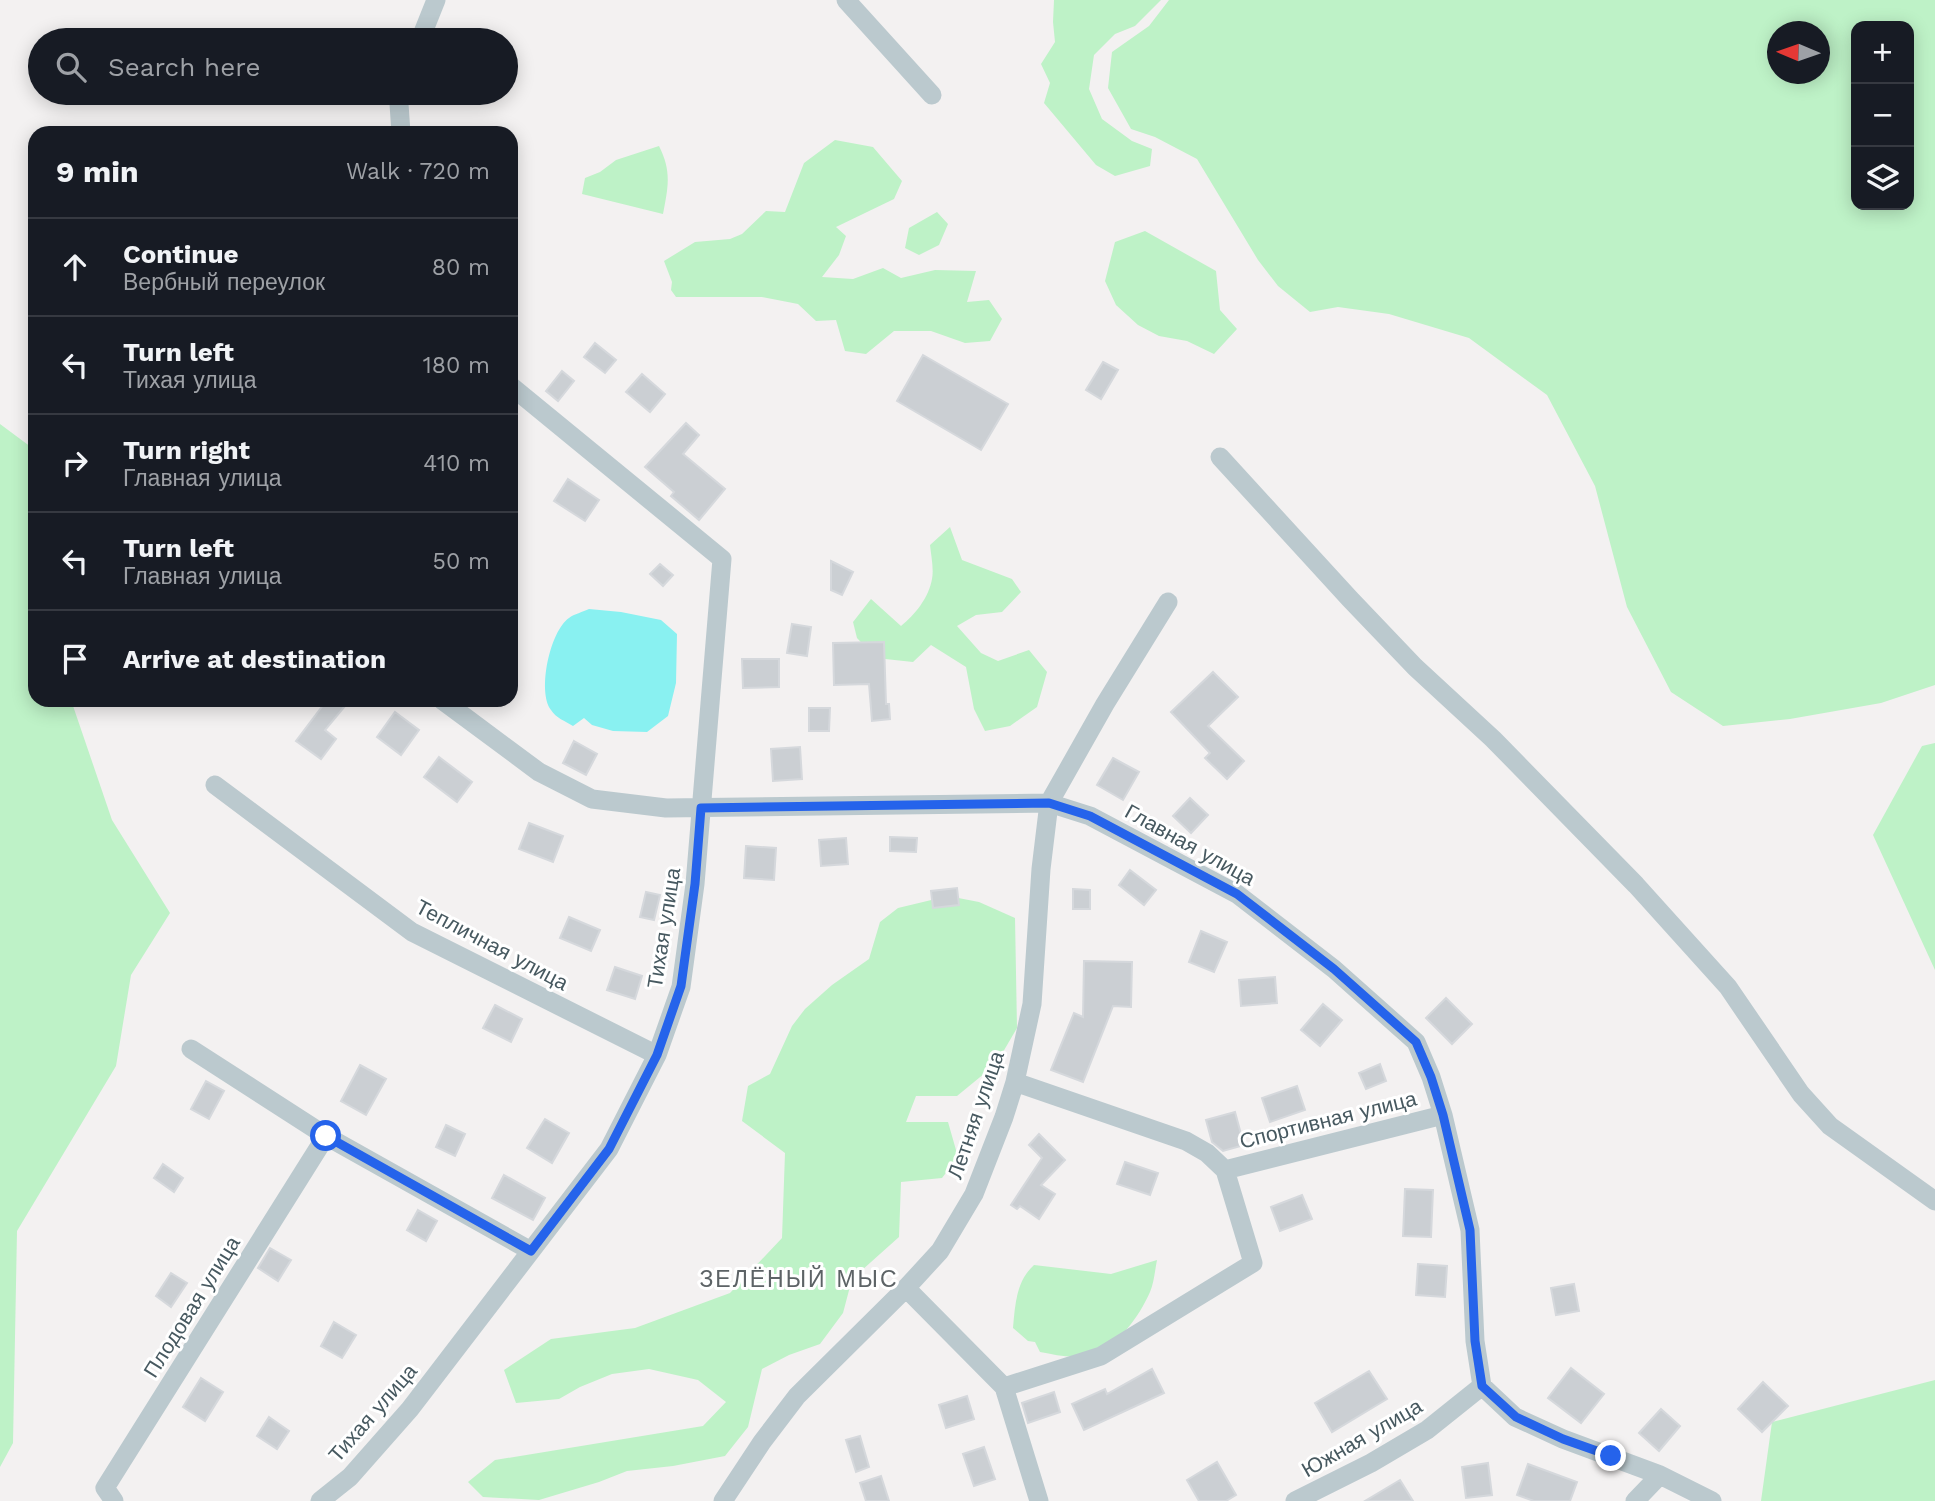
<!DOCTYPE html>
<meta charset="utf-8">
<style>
:root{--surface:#171b24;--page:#20242c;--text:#f1f3f6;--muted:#9ea1a6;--line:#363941}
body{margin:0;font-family:"Work Sans",sans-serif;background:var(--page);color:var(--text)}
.controls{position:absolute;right:21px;top:21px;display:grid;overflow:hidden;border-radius:14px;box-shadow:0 4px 18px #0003}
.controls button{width:63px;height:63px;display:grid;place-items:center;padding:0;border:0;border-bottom:2px solid var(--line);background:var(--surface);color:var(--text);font:35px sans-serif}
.compass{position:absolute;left:1767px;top:21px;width:63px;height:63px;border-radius:50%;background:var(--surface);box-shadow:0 4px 18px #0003;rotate:272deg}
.stop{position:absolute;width:21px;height:21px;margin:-16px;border:5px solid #2563eb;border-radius:50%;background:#fff}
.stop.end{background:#2563eb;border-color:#fff;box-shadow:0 2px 7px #0008}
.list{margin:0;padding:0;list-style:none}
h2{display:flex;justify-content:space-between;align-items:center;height:91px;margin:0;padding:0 28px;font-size:30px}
h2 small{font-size:23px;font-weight:400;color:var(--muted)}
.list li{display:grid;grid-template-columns:46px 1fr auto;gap:21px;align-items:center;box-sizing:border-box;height:98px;padding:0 28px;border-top:2px solid var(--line)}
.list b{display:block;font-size:26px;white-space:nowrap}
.list p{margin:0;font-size:23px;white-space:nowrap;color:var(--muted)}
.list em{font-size:23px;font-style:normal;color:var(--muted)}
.icon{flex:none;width:38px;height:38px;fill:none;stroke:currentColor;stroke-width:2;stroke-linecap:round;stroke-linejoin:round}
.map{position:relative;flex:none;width:1935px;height:1501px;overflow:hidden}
.search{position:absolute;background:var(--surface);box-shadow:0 4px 18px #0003;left:28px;top:28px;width:490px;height:77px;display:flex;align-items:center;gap:18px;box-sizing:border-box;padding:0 24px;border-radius:38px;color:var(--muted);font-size:26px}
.panel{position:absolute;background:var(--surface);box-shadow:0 4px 18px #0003;left:28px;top:126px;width:490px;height:581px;border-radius:21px}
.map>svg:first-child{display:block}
.green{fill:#bef2c7;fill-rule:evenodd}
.water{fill:#89f1f1}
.building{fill:#cbcfd3;stroke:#d5d8dc;stroke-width:2}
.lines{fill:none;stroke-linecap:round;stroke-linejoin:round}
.minor{stroke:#bbc9ce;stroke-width:19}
.route{stroke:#2563eb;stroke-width:9}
.labels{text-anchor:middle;stroke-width:6;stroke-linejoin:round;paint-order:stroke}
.street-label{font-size:21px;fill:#475960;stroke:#fff}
.neighbourhood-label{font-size:23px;letter-spacing:2px;fill:#5d6366;stroke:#fff}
</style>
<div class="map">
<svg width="1935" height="1501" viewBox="0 0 1935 1501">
<rect width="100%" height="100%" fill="#f3f1f1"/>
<path class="green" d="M1054,0H1161L1135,26L1115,34L1094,55L1089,89L1102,119L1132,141L1152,149L1150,166L1115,176L1096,165L1044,103L1050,83L1041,64L1055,42L1053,22Z
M1169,0H1935V685L1881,703L1790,719L1723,726L1671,692L1627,607L1595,486L1547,395L1469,338L1389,314L1338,307L1310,312L1278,286L1258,260L1197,159L1155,137L1131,129L1108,88L1112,52L1149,26ZM1856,26H1909V205H1856ZM1778,32H1820V74H1778Z
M835,140L873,147L902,181L894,199L836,227L846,236L839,255L822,277L853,279L883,268L901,278L935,270L976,271L967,302L989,300L1002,319L990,341L965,343L931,331H894L866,354L845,351L836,320L816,321L798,304L762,297H676L671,290L672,282L664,261L695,242L730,239L742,234L766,211L785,212L804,163Z
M659,146C672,172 668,187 663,214L582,194L585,178L600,172L616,160Z
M937,212L948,224L939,245L919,255L905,248L909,228Z
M1145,231L1216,271L1220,310L1237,329L1214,354L1187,341L1159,336L1138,325L1116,305L1105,281L1115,242Z
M0,424L35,450V700H71L112,820L170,913L131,975L116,1066L17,1231L13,1443L0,1467Z
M950,527L962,560L1012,579L1021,592L1002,612L976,615L957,626L981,653L998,661L1029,650L1047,672L1037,707L1010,726L985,731L974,709L966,667L931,645L913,662L876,658L857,638L853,622L871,599L901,626C915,615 929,597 932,579C934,569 931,555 930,545Z
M1935,743V970L1873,835L1922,746Z
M948,896L979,902L1015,918L1017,1028L996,1064L957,1096H916L906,1122H948L958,1157L942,1178L901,1182L899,1237L852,1279L843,1313L820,1344L789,1355L762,1369L748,1427L725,1456L673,1466L627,1471L599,1482L539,1500L483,1497L468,1482L495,1460L703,1426L726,1402L698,1380L649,1369L612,1374L580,1387L559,1399L516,1403L504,1370L551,1339L635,1328L730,1293L782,1238L785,1153L742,1121L748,1086L770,1074L792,1026L805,1009L832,985L869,959L880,922L898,908Z
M1157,1260C1155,1270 1154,1283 1150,1292C1139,1317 1117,1348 1089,1355C1073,1359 1056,1355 1040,1352L1035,1342L1028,1341L1013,1328C1015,1306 1016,1281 1034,1265L1111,1274Z
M1935,1380V1501H1761L1772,1422Z"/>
<path class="water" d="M589,609L621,612L661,620L677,634L676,683L668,716L647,732L613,731L592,725L584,718L573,726C565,721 556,718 551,710C537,691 550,631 569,618C574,614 583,612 589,609Z"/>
<path class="building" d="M595,343L616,360L605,373L584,357Z
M923,355L1008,404L981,450L897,401Z
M1103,362L1118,370L1101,399L1086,390Z
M562,371L574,381L558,401L546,391Z
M642,374L665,394L650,412L626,392Z
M686,423L699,435L683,454L725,489L699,520L671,496L674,492L645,467Z
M568,479L599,500L585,521L554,501Z
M831,561L853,572L842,595L831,590Z
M660,564L673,575L663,586L650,574Z
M792,624L811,627L807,656L787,653Z
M884,642L886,704H889L890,719L872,721L869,684L834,685L833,643Z
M742,659H779V687L743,688Z
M1213,672L1238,697L1208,726L1244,761L1227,779L1205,758L1210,753L1171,712Z
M327,700H350L325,730L336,739L321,759L296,741Z
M809,708H830L829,731H809Z
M395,712L419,730L401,755L377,737Z
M574,741L597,754L586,775L563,763Z
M800,747L802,779L773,781L771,749Z
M439,757L472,782L457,802L424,777Z
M1113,758L1139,772L1123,800L1097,785Z
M1190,798L1208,815L1191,833L1173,816Z
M529,823L563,836L553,862L519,849Z
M890,837L917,838L916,852L890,851Z
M846,838L848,864L821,866L819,840Z
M746,846L776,848L774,880L744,878Z
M1130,870L1156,890L1144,905L1119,885Z
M957,888L959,905L933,908L931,891Z
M1073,889L1090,890V909H1073Z
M646,892L660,895L654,920L640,917Z
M569,917L600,930L591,951L560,938Z
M1201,931L1227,942L1214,972L1189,962Z
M1084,961L1132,962L1131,1007L1113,1006L1083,1082L1051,1070L1074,1013L1083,1017Z
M615,967L642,976L635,999L607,990Z
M1275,977L1277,1003L1241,1006L1239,980Z
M1446,998L1472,1024L1452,1044L1426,1018Z
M1323,1004L1342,1020L1320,1046L1301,1030Z
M495,1005L522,1019L511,1042L483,1028Z
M1380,1064L1386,1081L1366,1089L1359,1073Z
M360,1065L386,1079L366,1115L341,1101Z
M206,1081L224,1091L209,1119L191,1109Z
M1297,1086L1305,1110L1270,1122L1262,1098Z
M1235,1112L1244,1145L1223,1151L1212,1142L1206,1120Z
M545,1119L569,1133L552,1163L527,1148Z
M446,1125L465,1134L455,1156L436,1147Z
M1039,1134L1065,1160L1041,1185L1055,1194L1039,1219L1020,1206L1017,1209L1011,1205L1042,1158L1029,1145Z
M1125,1162L1158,1173L1150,1195L1117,1184Z
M163,1164L183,1178L174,1192L154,1178Z
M504,1175L545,1198L533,1220L492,1198Z
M1405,1189L1433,1190L1431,1237L1403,1236Z
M1302,1195L1312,1219L1280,1231L1271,1207Z
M418,1210L437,1221L426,1241L407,1230Z
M270,1248L291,1260L278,1281L258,1268Z
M1418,1264L1447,1266L1445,1297L1416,1295Z
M171,1273L187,1283L171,1307L156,1296Z
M1574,1284L1579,1311L1556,1315L1551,1288Z
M334,1322L356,1335L342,1358L321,1346Z
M1571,1368L1604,1394L1581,1423L1548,1398Z
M1152,1369L1164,1393L1084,1430L1072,1404L1105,1389L1107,1394Z
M1369,1371L1387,1399L1332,1432L1315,1403Z
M201,1378L223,1392L205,1421L183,1407Z
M1763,1382L1788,1406L1762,1432L1738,1409Z
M1054,1392L1060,1412L1028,1423L1022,1403Z
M967,1396L974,1419L946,1428L939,1405Z
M1661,1409L1680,1426L1659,1451L1639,1433Z
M269,1417L289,1431L277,1449L257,1436Z
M860,1436L869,1467L856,1472L846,1440Z
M984,1447L995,1479L974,1486L963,1454Z
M1217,1462L1236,1495L1226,1501H1199L1187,1480Z
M1488,1463L1492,1495L1466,1498L1462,1467Z
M1528,1464L1577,1482L1570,1501H1534L1517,1495Z
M881,1476L889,1501H866L860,1483Z
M1400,1480L1413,1501H1365Z"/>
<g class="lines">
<path class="minor" d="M846,0L932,95
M420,40L436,0
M401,133L399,104L402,93
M1220,457L1350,599L1415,667L1493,739L1636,885L1728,987L1801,1094L1830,1126L1935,1201
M442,700L539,772L592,799L666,808L1049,803L1090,816L1237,894L1334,969L1416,1042L1431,1077L1443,1115L1470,1230L1475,1341L1482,1386L1515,1417L1563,1439L1660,1475L1712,1501
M215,785L412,932L657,1055
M191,1049L326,1136L531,1251
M1225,1170L1443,1115
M906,1288L1004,1387L1039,1501
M1004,1387L1101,1356L1253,1263L1225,1170L1207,1153L1186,1141L1015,1082
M114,1501L105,1488L326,1136
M320,1501L350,1477L410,1409L609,1149L657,1055L681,987L695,884L722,559L511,386
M723,1501L762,1442L797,1396L906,1288L940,1251L974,1194L1004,1117L1015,1082L1032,1004L1041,869L1049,803L1105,704L1168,602
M1295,1501L1371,1463L1427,1430L1482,1386
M1635,1501L1660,1475"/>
</g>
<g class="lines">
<path class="route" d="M326,1136L531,1251L609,1149L657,1055L681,986L695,884L701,808L1049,803L1090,816L1237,894L1334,969L1416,1042L1431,1077L1443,1115L1470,1230L1475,1341L1482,1386L1516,1417L1563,1439L1611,1456"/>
</g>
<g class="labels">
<g class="street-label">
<text transform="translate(1190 845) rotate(29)" y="7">Главная улица</text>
<text transform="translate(664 928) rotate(-81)" y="7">Тихая улица</text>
<text transform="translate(492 945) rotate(28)" y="7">Тепличная улица</text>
<text transform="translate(976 1115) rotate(-71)" y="7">Летняя улица</text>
<text transform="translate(1328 1120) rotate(-14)" y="7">Спортивная улица</text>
<text transform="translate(192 1307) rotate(-58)" y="7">Плодовая улица</text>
<text transform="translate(373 1413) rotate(-49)" y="7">Тихая улица</text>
<text transform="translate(1362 1438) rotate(-30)" y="7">Южная улица</text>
</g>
<g class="neighbourhood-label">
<text x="799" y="1287">ЗЕЛЁНЫЙ МЫС</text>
</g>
</g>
</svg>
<div class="controls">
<button>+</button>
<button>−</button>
<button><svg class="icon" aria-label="layers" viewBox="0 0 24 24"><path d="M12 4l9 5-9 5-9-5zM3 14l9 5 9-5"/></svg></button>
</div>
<svg class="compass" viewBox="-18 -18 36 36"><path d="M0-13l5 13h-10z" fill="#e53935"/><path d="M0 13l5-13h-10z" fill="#9ea1a6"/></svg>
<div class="stop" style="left:326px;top:1136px"></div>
<div class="stop end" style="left:1611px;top:1456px"></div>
<div class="search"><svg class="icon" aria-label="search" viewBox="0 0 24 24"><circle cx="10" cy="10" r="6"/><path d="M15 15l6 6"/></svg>Search here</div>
<section class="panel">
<h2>9 min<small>Walk · 720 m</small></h2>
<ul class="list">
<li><svg class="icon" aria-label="ahead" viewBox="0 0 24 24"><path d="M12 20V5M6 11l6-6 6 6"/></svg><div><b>Continue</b><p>Вербный переулок</p></div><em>80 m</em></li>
<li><svg class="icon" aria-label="left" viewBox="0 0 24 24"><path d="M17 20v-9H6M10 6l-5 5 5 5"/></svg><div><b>Turn left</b><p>Тихая улица</p></div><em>180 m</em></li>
<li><svg class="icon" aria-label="right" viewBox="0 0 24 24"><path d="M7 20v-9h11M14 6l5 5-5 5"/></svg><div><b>Turn right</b><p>Главная улица</p></div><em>410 m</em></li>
<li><svg class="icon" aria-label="left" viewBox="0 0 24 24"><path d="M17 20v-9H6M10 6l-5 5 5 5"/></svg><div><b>Turn left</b><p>Главная улица</p></div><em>50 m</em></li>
<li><svg class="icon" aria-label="arrive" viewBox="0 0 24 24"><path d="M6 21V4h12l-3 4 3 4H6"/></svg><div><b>Arrive at destination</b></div></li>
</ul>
</section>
</div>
